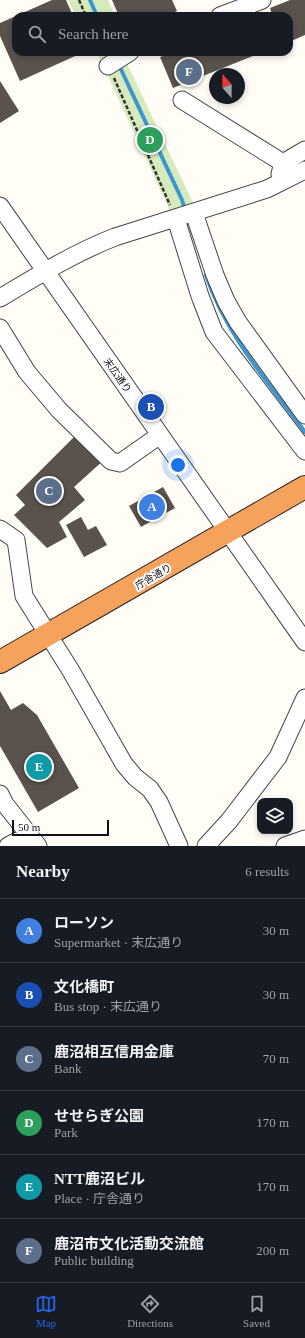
<!DOCTYPE html>
<meta charset="utf-8">
<style>
:root{--surface:#171b24;--page:#20242c;--text:#f1f3f6;--muted:#9ea1a6;--line:#363941;--accent:#2563eb}
body{margin:0;font-family:"Times New Roman","Noto Sans JP",serif;background:var(--page);color:var(--text)}
.controls{position:absolute;right:12px;bottom:12px;display:grid;overflow:hidden;border-radius:8px;box-shadow:0 2px 6px #0003}
.controls button{width:36px;height:36px;display:grid;place-items:center;padding:0;border:0;border-bottom:1px solid var(--line);background:var(--surface);color:var(--text);font:20px sans-serif}
.compass{position:absolute;left:209px;top:68px;width:36px;height:36px;border-radius:50%;background:var(--surface);box-shadow:0 2px 6px #0003;rotate:339deg}
.scale{position:absolute;left:12px;bottom:10px;width:97px;box-sizing:border-box;padding-left:4px;border:2px solid #111;border-top:0;font-size:11px;line-height:14px;white-space:nowrap;color:#111;-webkit-text-stroke:3px #fff;paint-order:stroke}
.you{position:absolute;left:178px;top:465px;width:14px;height:14px;margin:-10px;border:3px solid #fff;border-radius:50%;background:#1a73e8;box-shadow:0 0 0 6px #1a73e833}
.badge{display:grid;place-items:center;width:26px;height:26px;border-radius:50%;background:var(--accent);color:#fff;font-size:13px;font-weight:700}
.pin{position:absolute;translate:-50% -50%;border:2px solid #fff;box-shadow:0 1px 4px #0006}
.list{margin:0;padding:0;list-style:none}
h2{display:flex;justify-content:space-between;align-items:center;height:52px;margin:0;padding:0 16px;font-size:17px}
h2 small{font-size:13px;font-weight:400;color:var(--muted)}
.list li{display:grid;grid-template-columns:26px 1fr auto;gap:12px;align-items:center;box-sizing:border-box;height:64px;padding:0 16px;border-top:1px solid var(--line)}
.list b{display:block;font-size:15px;white-space:nowrap}
.list p{margin:0;font-size:13px;white-space:nowrap;color:var(--muted)}
.list em{font-size:13px;font-style:normal;color:var(--muted)}
.icon{flex:none;width:22px;height:22px;fill:none;stroke:currentColor;stroke-width:2;stroke-linecap:round;stroke-linejoin:round}
.map{position:relative;flex:none;width:305px;height:846px;overflow:hidden}
.search{position:absolute;background:var(--surface);box-shadow:0 2px 6px #0003;left:12px;right:12px;top:12px;height:44px;display:flex;align-items:center;gap:10px;box-sizing:border-box;padding:0 14px;border-radius:12px;color:var(--muted);font-size:15px}
.sheet{height:436px;background:var(--surface)}
nav{display:flex;justify-content:space-around;align-items:center;box-sizing:border-box;height:56px;border-top:1px solid var(--line);background:var(--surface);font-size:11px;color:var(--muted)}
nav a{display:grid;justify-items:center;gap:2px}
nav .on{color:var(--accent)}
.map>svg:first-child{display:block}
.green{fill:#d5ebbd}
.lines{fill:none;stroke-linecap:round;stroke-linejoin:round}
.stream{stroke:#3f96cf;stroke-width:4}
.building{fill:#5a524d}
.minor-casing{stroke:#444;stroke-width:19}
.highway-casing{stroke:#222;stroke-width:24}
.path{stroke:#333;stroke-width:2.5;stroke-dasharray:4 2;stroke-linecap:butt}
.minor{stroke:#fff;stroke-width:17}
.highway{stroke:#f5a25d;stroke-width:22}
.labels{text-anchor:middle;stroke-width:4;stroke-linejoin:round;paint-order:stroke}
.street-label{font-size:10px;fill:#111;stroke:#fff}
</style>
<div class="map">
<svg width="305" height="846" viewBox="0 0 305 846">
<rect width="100%" height="100%" fill="#fffdf5"/>
<path class="green" d="M68,0H108L115,16H76Z
M97,52H124L122,53L194,205L171,213Z"/>
<g class="lines">
<path class="stream" d="M90,0L97,16
M118,63L182,200L185,210
M206,275C226,335 268,382 305,432"/>
</g>
<path class="building" d="M52,0H66L73,16H16V52H84L20,81L0,36V23Z
M112,0H172L177,11L166,16H119Z
M290,0H305V35L289,42V16H268L272,14L270,8Z
M174,52H263L173,88L160,57Z
M0,81L19,111L0,123Z
M77,434L105,459L74,487L85,500L59,522L67,537L47,548L14,515L25,505L16,495Z
M163,487L175,508L141,527L129,506Z
M81,517L88,530L96,526L107,545L84,557L66,525Z
M0,691L11,710L23,703L37,715L79,788L38,812L0,746Z"/>
<g class="lines">
<defs>
<path id="minor" d="M220,16L262,0
M108,66L130,52
M182,100L283,163
M280,174L283,163L305,150
M0,206L305,642
M194,213L215,275L226,301L238,322L305,415
M176,219L200,296L214,332L305,451
M0,298C37,276 74,253 115,237L267,189L305,170
M0,328L27,372L59,410L111,461L120,463L160,435
M0,529L16,540L24,596L71,671L124,764L135,777L150,789L159,802L179,846
M0,794L5,804L38,846
M8,846L29,835
M206,846L229,821L278,757L305,698
M285,846L305,839"/>
<path id="highway" d="M0,662L305,487"/>
</defs>
<use href="#minor" class="minor-casing"/>
<use href="#highway" class="highway-casing"/>
<path class="path" d="M79,0L86,16
M114,78L170,205"/>
<use href="#minor" class="minor"/>
<use href="#highway" class="highway"/>
</g>
<g class="labels">
<g class="street-label">
<text transform="translate(118 375) rotate(55)" y="4">末広通り</text>
<text transform="translate(153 576) rotate(-30)" y="4">庁舎通り</text>
</g>
</g>
</svg>
<div class="controls">
<button><svg class="icon" aria-label="layers" viewBox="0 0 24 24"><path d="M12 4l9 5-9 5-9-5zM3 14l9 5 9-5"/></svg></button>
</div>
<svg class="compass" viewBox="-18 -18 36 36"><path d="M0-13l5 13h-10z" fill="#e53935"/><path d="M0 13l5-13h-10z" fill="#9ea1a6"/></svg>
<div class="scale">50 m</div>
<div class="you"></div>
<div class="pin badge" style="left:152px;top:507px;background:#3f7fe0">A</div>
<div class="pin badge" style="left:151px;top:407px;background:#1a4fb4">B</div>
<div class="pin badge" style="left:49px;top:491px;background:#5c6f8a">C</div>
<div class="pin badge" style="left:150px;top:140px;background:#2e9e5b">D</div>
<div class="pin badge" style="left:39px;top:767px;background:#0f9aa8">E</div>
<div class="pin badge" style="left:189px;top:72px;background:#5c6f8a">F</div>
<div class="search"><svg class="icon" aria-label="search" viewBox="0 0 24 24"><circle cx="10" cy="10" r="6"/><path d="M15 15l6 6"/></svg>Search here</div>
</div>
<section class="sheet">
<h2>Nearby<small>6 results</small></h2>
<ul class="list">
<li><span class="badge" style="background:#3f7fe0">A</span><div><b>ローソン</b><p>Supermarket · 末広通り</p></div><em>30 m</em></li>
<li><span class="badge" style="background:#1a4fb4">B</span><div><b>文化橋町</b><p>Bus stop · 末広通り</p></div><em>30 m</em></li>
<li><span class="badge" style="background:#5c6f8a">C</span><div><b>鹿沼相互信用金庫</b><p>Bank</p></div><em>70 m</em></li>
<li><span class="badge" style="background:#2e9e5b">D</span><div><b>せせらぎ公園</b><p>Park</p></div><em>170 m</em></li>
<li><span class="badge" style="background:#0f9aa8">E</span><div><b>NTT鹿沼ビル</b><p>Place · 庁舎通り</p></div><em>170 m</em></li>
<li><span class="badge" style="background:#5c6f8a">F</span><div><b>鹿沼市文化活動交流館</b><p>Public building</p></div><em>200 m</em></li>
</ul>
</section>
<nav>
<a class="on"><svg class="icon" aria-label="map" viewBox="0 0 24 24"><path d="M3 6l6-2 6 2 6-2v14l-6 2-6-2-6 2zM9 4v14M15 6v14"/></svg>Map</a>
<a><svg class="icon" aria-label="directions" viewBox="0 0 24 24"><path d="M12 3l9 9-9 9-9-9zM9 14v-3h6M13 9l2 2-2 2"/></svg>Directions</a>
<a><svg class="icon" aria-label="saved" viewBox="0 0 24 24"><path d="M7 4h10v16l-5-4-5 4z"/></svg>Saved</a>
</nav>
